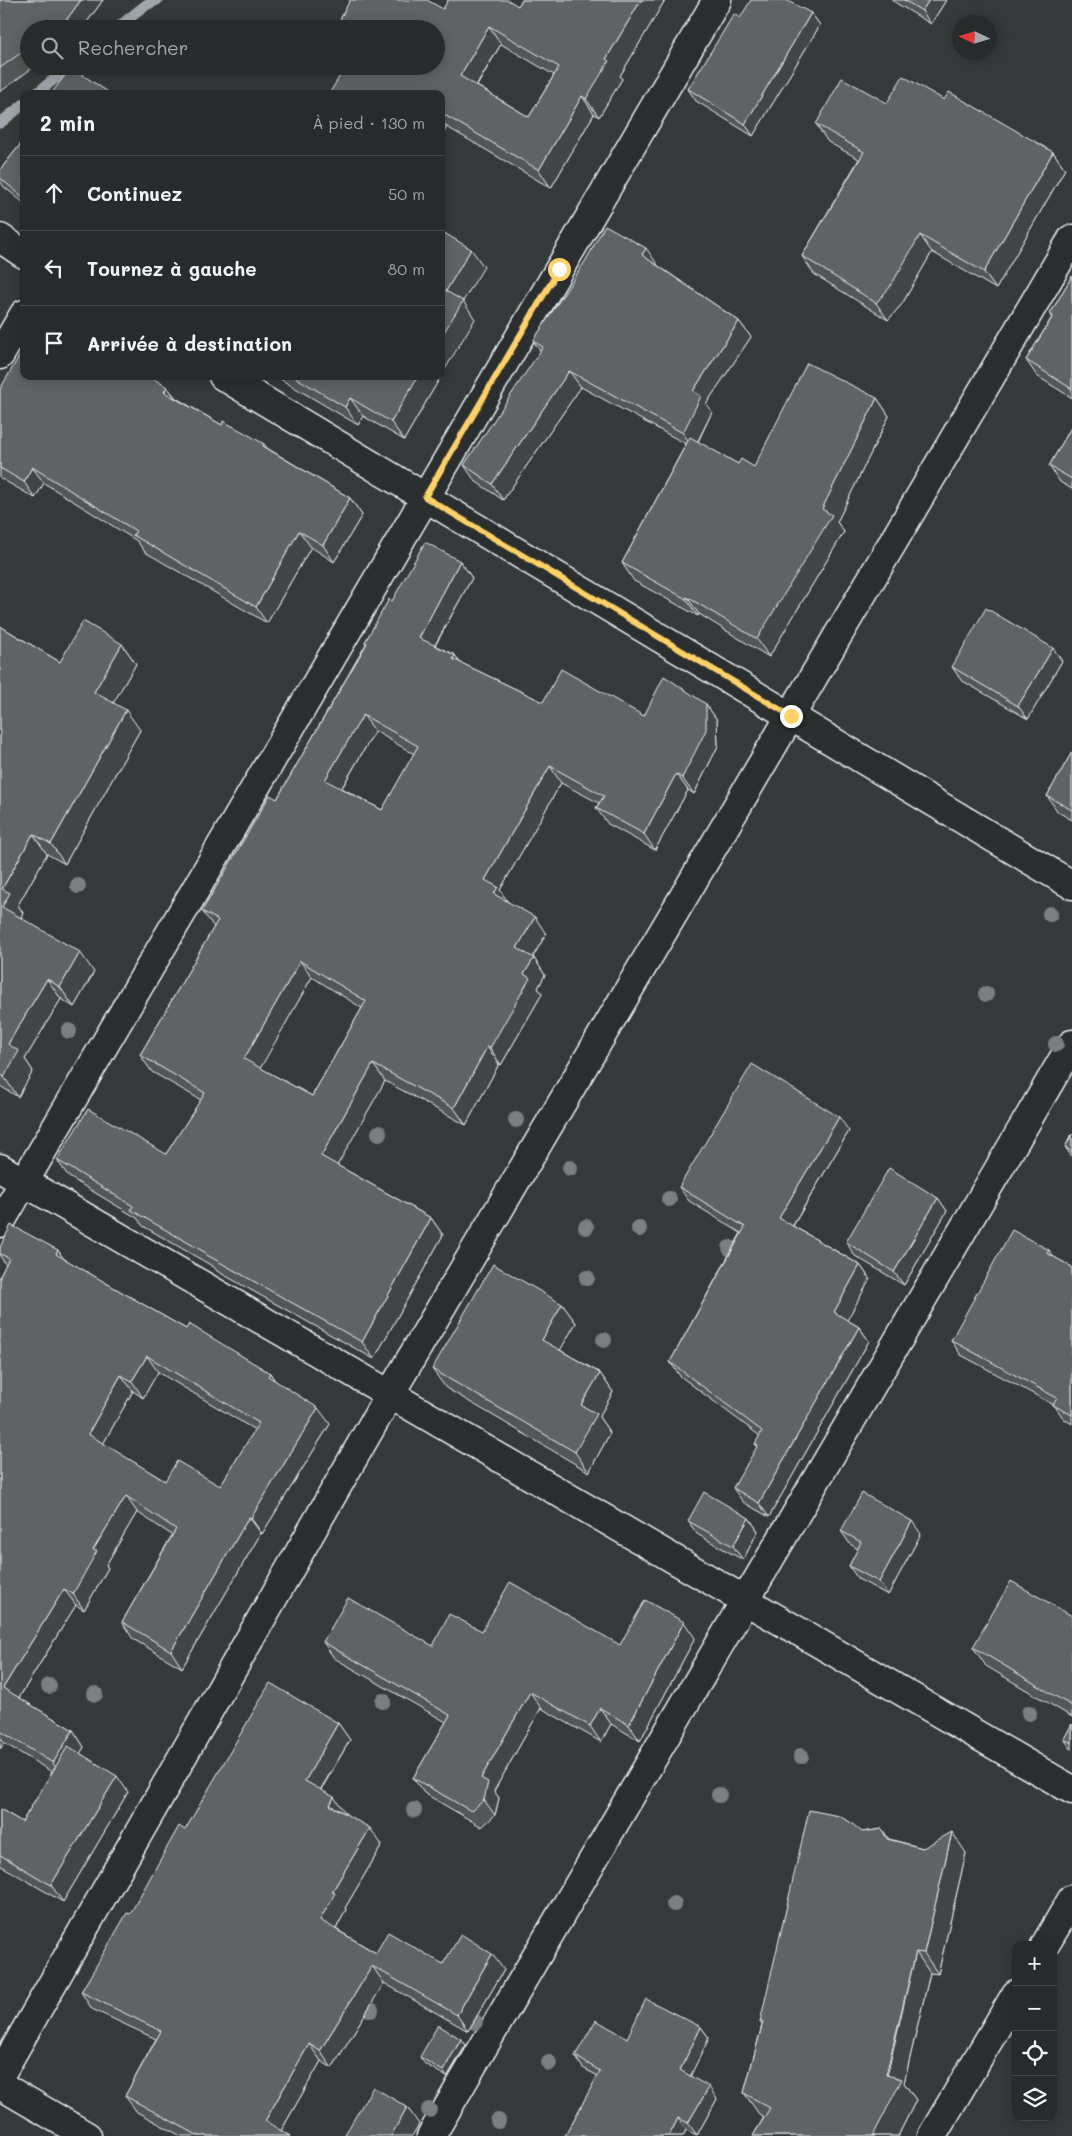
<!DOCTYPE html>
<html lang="fr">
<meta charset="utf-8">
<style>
:root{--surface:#282b2c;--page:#303334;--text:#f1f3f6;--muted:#a5a7a9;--line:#444748}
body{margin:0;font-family:Mali,sans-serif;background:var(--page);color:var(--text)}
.controls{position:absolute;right:15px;bottom:15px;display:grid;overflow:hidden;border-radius:10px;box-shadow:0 2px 12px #0003}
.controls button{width:45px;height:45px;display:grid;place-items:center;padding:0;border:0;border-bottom:1px solid var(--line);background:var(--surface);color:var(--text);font:25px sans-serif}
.compass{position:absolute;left:952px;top:15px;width:45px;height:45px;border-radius:50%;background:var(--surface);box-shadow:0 2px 12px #0003;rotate:274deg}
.stop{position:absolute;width:15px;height:15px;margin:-11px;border:4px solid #ffd166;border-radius:50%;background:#fff}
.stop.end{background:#ffd166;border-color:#fff;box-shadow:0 1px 5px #0008}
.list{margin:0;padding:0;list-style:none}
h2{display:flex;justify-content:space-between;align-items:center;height:65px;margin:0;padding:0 20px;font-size:21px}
h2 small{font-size:16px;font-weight:400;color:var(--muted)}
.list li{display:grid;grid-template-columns:32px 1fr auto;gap:15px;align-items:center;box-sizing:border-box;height:75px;padding:0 20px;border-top:1px solid var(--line)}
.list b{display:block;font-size:19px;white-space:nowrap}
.list em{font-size:16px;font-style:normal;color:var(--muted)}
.icon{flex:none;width:28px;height:28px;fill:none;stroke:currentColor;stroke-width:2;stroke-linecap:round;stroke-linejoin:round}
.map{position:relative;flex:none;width:1072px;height:2136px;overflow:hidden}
.search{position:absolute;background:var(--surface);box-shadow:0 2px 12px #0003;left:20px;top:20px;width:425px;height:55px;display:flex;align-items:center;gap:12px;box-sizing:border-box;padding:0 18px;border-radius:28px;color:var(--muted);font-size:19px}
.panel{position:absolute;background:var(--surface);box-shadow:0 2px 12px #0003;left:20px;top:90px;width:425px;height:290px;border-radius:10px}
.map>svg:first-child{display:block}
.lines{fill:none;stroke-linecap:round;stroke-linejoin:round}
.stream{stroke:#a0a7ac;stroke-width:11}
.street-casing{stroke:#e8f1f8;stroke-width:31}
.street{stroke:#2a2d2e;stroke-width:28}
.tree{fill:#7a7f83}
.wall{fill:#525557;stroke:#e8f1f8;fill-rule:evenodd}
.shaded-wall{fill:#424547;stroke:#e8f1f8}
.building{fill:#5f6365;stroke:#e8f1f8;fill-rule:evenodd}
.route{stroke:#ffd166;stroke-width:6}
</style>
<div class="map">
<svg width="1072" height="2136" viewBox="0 0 1072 2136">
<rect width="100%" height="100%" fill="#35393a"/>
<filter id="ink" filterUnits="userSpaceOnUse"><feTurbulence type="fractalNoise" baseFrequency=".02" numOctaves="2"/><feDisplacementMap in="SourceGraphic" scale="10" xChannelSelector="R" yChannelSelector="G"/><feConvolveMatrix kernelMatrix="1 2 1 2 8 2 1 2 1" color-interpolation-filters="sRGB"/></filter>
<g filter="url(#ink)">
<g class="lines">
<path class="stream" d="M116,29L146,5L157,0
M36,94L70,66
M0,123L24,104"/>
<defs>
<path id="street" d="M0,238L24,254
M0,355L24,314
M223,376L1072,885
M0,1168L1072,1790
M0,1223L717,0
M1045,1945L1072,1899
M0,2075L390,1394L1072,239
M0,2085L87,2136
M431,2136L1072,1044
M932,2136L1016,1994"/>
</defs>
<use href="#street" class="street-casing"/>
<use href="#street" class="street"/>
</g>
<g class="tree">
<circle cx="78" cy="886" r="8"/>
<circle cx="1050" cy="914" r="8"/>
<circle cx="986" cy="994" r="8"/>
<circle cx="69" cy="1031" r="8"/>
<circle cx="1056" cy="1044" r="8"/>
<circle cx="516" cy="1120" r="8"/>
<circle cx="379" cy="1133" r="8"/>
<circle cx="570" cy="1168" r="8"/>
<circle cx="669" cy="1199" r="8"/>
<circle cx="586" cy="1227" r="8"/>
<circle cx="639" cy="1229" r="8"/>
<circle cx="730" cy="1248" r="8"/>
<circle cx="587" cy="1278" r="8"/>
<circle cx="604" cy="1340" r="8"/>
<circle cx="49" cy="1686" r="8"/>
<circle cx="95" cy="1694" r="8"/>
<circle cx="383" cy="1701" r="8"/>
<circle cx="1029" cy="1713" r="8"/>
<circle cx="801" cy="1756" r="8"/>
<circle cx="719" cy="1795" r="8"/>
<circle cx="414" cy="1810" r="8"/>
<circle cx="674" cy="1904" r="8"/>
<circle cx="371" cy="2010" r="8"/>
<circle cx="475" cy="2022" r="8"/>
<circle cx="549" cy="2063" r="8"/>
<circle cx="429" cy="2110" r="8"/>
<circle cx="498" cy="2121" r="8"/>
</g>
<path class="wall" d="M0,0H103L82,29H29V66H35L0,92Z
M522,0H665L620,76L622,79L599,117L594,114L551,188L447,127L441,137L443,9L518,6ZM501,44L554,75L529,117L477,86Z
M891,0H946L931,24Z
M811,13L820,25L753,136L696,101L688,89L740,18Z
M944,100L1053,152L1065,169L996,289L932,252L902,304L888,320L814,274L802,256L859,159L828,142L816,124L887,103Z
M24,140V203L4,187L0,181V170Z
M657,264V265L739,321L751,337L706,404L712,412L698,442L738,464L754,467L877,398L889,416L837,522L844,532L769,657L699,614L698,616L634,581L622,563L686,444L581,387L503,500L475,481L464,465L541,352L533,341Z
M1072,276V398L1037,376L1026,360L1052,317L1050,314Z
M24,357L167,387L176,398L222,425L264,444L267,448L350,498L362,515L334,562L311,547L267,623L145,552L137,541L44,483L35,498L0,478V389Z
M275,376H441L404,440L363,416L358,425Z
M1072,426V489L1060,482L1049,466Z
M460,561L472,578L435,646L455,655L459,662L543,702L644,716L706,704L717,720L718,746L694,794L688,790L655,850L608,824L596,808L599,803L561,783L500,890L507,901L546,934L533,957L545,975L538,988L542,994L501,1065L499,1064L466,1125L385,1081L337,1165L431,1218L443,1235L374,1359L217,1271L214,1267L143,1226L137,1218L69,1177L57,1160L166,1154L201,1100L152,1072L140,1055L214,927L202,911L277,799L366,644L365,642L392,601ZM375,731L414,754L382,810L342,788ZM312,977L362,1008L312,1096L260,1068Z
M0,626L60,662L122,644L136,664L113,703L140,730L65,864L47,854L18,905L23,913L21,918L94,972L74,1007L61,999L25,1059L33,1071L18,1097L0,1086Z
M1062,661L1028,719L961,680L952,667Z
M1072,752V820L1058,812L1047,796Z
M849,1131L793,1226L860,1265L870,1279L847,1320L859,1327L869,1341L769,1517L743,1502L733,1488L758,1447L755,1444L760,1436L680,1376L670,1362L741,1233L689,1201L679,1187Z
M1072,1134V1157L1065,1147Z
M938,1198L947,1211L904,1285L855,1256L846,1242Z
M0,1247L64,1259L186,1329L270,1373L274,1380L330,1424L262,1534L261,1533L182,1668L133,1639L122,1622L172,1535L137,1512L106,1565L108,1568L84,1610L76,1605L19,1698L73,1730L84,1747L80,1753L128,1792L63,1902L0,1865V1809L22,1822L52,1772L4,1743L0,1749V1276L6,1265L0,1256ZM158,1372L255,1430L220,1486L165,1481L103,1444L133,1391L143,1398Z
M1054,1257L1072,1267V1424L1064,1419L1054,1405L961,1355L951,1340Z
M562,1304L576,1323L560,1350L600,1373L613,1392L599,1417L610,1433L589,1472L446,1388L432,1369Z
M749,1518L758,1531L743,1560L697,1534L688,1521Z
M841,1531L921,1534L888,1595L858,1579L849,1566L858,1549L850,1544Z
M1072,1616V1717L986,1666L973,1647Z
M482,1631L620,1645L695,1638L640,1741L611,1724L601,1742L541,1708L494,1791L499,1798L495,1815L482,1827L424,1793L413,1778L446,1722L334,1658L323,1642L433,1646Z
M338,1723L350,1740L321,1790L346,1814L382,1845L345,1908L346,1910L336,1929L376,1953L443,1964L504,1970L468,2031L384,1983L332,2068L321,2061L281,2131L290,2136H181L137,2112L125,2096L156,2039L92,2009L81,1992L130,1914L185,1830Z
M1072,1724V1750L1064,1739Z
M882,1829L889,1839L923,1848L966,1853L938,1974L930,1973L904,2083L916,2100L898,2136H753L764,2117L759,2114L744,2093L762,2025L760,2022L862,1832Z
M701,2027L709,2038L690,2076L717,2099L697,2135L686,2130L683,2136H565L598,2076L583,2068L575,2056L627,2038Z
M461,2039L466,2045L447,2077L425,2064L420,2057Z"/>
<path class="shaded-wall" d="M81,0H103L82,29H74L67,19Z
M641,0H665L620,76L622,79L599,117L586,99L606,59Z
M929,0H946L931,24L922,11Z
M811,13L820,25L753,136L745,124Z
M489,26L501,44L472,93L460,76Z
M582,96L594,114L551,188L539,170Z
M441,119L447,127L441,137Z
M1053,152L1065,169L996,289L984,272Z
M920,235L932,252L902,304L888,320L876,303Z
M646,248L657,264L653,272L642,255Z
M471,249L484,267L463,301L475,319L441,376V337L446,291Z
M739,321L751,337L706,404L712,412L694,449L683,433L693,391Z
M569,371L581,387L503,500L492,484Z
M418,376H441L404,440L391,422Z
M167,387L179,403L164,392Z
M350,398L363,416L358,425L345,407Z
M877,398L889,416L837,522L844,532L769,657L757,639Z
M32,467L44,483L35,498L24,482Z
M350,498L362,515L334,562L323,545Z
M299,531L311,547L267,623L256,607Z
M460,561L472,578L430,654L419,638Z
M687,597L699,614L698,616L686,599Z
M122,644L136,664L108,712L94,692Z
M1053,648L1062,661L1028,719L1018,706Z
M455,655L466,672L453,659Z
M706,704L717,720L718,746L694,794L682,778Z
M126,710L140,730L65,864L51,844Z
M363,715L375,731L337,796L325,780Z
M550,766L561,783L500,890L509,904L506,910L485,880Z
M676,774L688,790L655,850L644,834Z
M33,834L47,854L18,905L23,913L16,927L2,907V889Z
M535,917L546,934L528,965L517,948Z
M80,952L94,972L74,1007L60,987Z
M534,958L545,975L538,988L542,994L501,1065L490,1048L524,974Z
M300,961L312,977L256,1076L244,1059Z
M47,979L61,999L25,1059L33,1071L18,1097L4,1077L8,1044Z
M487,1047L499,1064L466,1125L454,1108Z
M373,1064L385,1081L333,1173L321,1156Z
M839,1117L849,1131L789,1232L779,1218Z
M938,1198L947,1211L904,1285L894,1272Z
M431,1218L443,1235L374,1359L362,1342Z
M58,1250L69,1267L56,1254Z
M1049,1250L1059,1265L1047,1253Z
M860,1265L870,1279L844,1326L834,1312Z
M562,1304L576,1323L555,1359L542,1340Z
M859,1327L869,1341L769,1517L759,1503Z
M147,1356L158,1372L143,1398L132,1381Z
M270,1373L281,1390L268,1376Z
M600,1373L613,1392L599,1417L610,1433L589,1472L575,1452L581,1405Z
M121,1375L133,1391L99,1451L88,1434Z
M318,1408L330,1424L262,1534L251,1518Z
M126,1496L137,1512L106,1565L108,1568L84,1610L73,1594L93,1550Z
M249,1517L261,1533L182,1668L171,1651Z
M749,1518L758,1531L743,1560L733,1546Z
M912,1521L921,1534L888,1595L879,1582Z
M64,1589L76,1605L15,1704L3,1688Z
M684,1622L695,1638L640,1741L629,1725Z
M530,1692L541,1708L494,1791L499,1798L495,1815L484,1800L481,1778Z
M600,1708L611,1724L601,1742L590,1726Z
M338,1723L350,1740L316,1797L305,1781Z
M73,1730L84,1747L64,1780L53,1763Z
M0,1737L4,1743L0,1749Z
M117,1776L128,1792L63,1902L51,1885Z
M334,1797L346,1814L330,1805Z
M370,1828L382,1845L345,1908L346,1910L332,1936L320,1920L332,1892Z
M952,1832L966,1853L938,1974L924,1953Z
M916,1952L930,1973L904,2083L916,2100L898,2136H873Z
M492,1954L504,1970L468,2031L457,2015Z
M372,1966L384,1983L332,2068L320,2051Z
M701,2027L709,2038L688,2081L680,2070Z
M461,2039L466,2045L447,2077L443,2071Z
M309,2044L321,2061L278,2136L265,2121Z
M709,2087L717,2099L697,2135L688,2123Z
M407,2107L419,2124L412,2136H391Z
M678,2118L686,2130L683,2136H669Z"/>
<path class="building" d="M0,0H81L67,19L53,29H29V47L0,68Z
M350,0H427L443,9L448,0H508L518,6L522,0H641L606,59L609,61L586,99L582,96L539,170L441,113V94H329L346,66H436V29H335ZM489,26L559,67L529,117L460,76Z
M751,0H786L811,13L745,124L688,89L734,14L740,18Z
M904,0H929L922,11Z
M71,67L111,94H51Z
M903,76L944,100L949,92L1053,152L984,272L920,235L890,287L876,303L802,256L864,152L816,124L842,78L887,103Z
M24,140V198L0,178V170Z
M605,225L646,248L642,255L739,321L693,391L701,396L683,433L569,371L492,484L464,465L543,347L533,341L586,260Z
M441,231L471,249L446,291L463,301L441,337Z
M1072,276V389L1026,360L1053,316L1050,314Z
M20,355L24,357V376H149L167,387L164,392L222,425L223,421L247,434L264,444L263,446L350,498L323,545L299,531L256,607L133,535L136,531L32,467L24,482L0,468V389Z
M807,363L877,398L822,509L832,515L757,639L687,597L686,599L622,563L690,437L738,464L741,459L754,467Z
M293,376H418L391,422L350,398L345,407Z
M1072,426V479L1049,466Z
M425,542L460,561L419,638L455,655L453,659L543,702L561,669L644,716L664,676L706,704V730L682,778L676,774L644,834L596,808L604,796L550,766L485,880L498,887L494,894L535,917L517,948L534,958L524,974L530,978L490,1048L487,1047L454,1108L373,1064L321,1156L431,1218L362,1342L205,1254L206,1253L131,1210L133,1206L57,1160L88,1109L166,1154L205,1093L140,1055L218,920L202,911L270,795L277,799L367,643L365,642L389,599L392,601ZM363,715L418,746L382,810L325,780ZM300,961L366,1001L312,1096L244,1059Z
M986,608L1053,648L1018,706L952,667Z
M83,621L122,644L94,692L126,710L51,844L33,834L2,889L10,893L2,907L80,952L60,987L47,979L8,1044L19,1051L4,1077L0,1074V626L60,662Z
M1072,752V810L1047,796Z
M752,1064L839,1117L779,1218L860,1265L834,1312L859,1327L759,1503L733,1488L758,1445L755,1444L762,1431L670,1362L745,1227L679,1187Z
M1072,1134V1152L1065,1147Z
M889,1168L938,1198L894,1272L846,1242Z
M11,1225L58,1250L56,1254L186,1329L189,1324L270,1373L268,1376L318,1408L251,1518L249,1517L171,1651L122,1622L176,1529L126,1496L93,1550L97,1551L73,1594L64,1589L3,1688L73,1730L53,1763L0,1731V1276L9,1258L0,1254V1247ZM147,1356L259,1423L220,1486L177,1461L165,1481L88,1434L121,1375L132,1381Z
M1012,1230L1049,1250L1047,1253L1072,1267V1415L1053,1405L1057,1398L951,1340Z
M493,1264L562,1304L542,1340L600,1373L581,1405L597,1414L575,1452L432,1369Z
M704,1492L749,1518L733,1546L688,1521Z
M862,1493L912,1521L879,1582L849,1566L861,1542L841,1531Z
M1011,1581L1072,1616V1706L973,1647Z
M510,1582L620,1645L645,1600L684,1622L629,1725L600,1708L590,1726L530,1692L481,1778L488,1782L484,1800L471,1811L413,1778L450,1715L323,1642L348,1598L433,1646L449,1614L482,1631Z
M270,1683L338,1723L305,1781L334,1797L330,1805L370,1828L332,1892L335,1893L320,1920L376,1953L388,1932L443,1964L461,1934L492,1954L457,2015L372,1966L320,2051L309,2044L265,2121L290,2136H199L125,2096L161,2031L81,1992L127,1913L130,1914L179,1826L185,1830Z
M1072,1724V1743L1064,1739Z
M68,1746L117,1776L51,1885L0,1855V1809L22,1822Z
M809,1810L839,1816L850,1822L862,1832L882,1829L887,1839L923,1848L952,1832L924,1953L916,1952L886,2075L902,2079L873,2136H753L770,2108L744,2093L763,2022H760Z
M646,1999L701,2027L680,2070L709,2087L688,2123L678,2118L669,2136H565L600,2071L575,2056L596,2020L627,2038Z
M438,2025L461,2039L443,2071L420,2057Z
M373,2087L407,2107L391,2136H344Z"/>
</g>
<g class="lines" filter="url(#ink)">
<path class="route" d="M559,269L425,497L791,716"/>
</g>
</svg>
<div class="controls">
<button>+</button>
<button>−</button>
<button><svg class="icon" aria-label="locate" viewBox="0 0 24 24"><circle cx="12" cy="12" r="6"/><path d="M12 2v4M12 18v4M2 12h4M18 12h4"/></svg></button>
<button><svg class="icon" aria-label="layers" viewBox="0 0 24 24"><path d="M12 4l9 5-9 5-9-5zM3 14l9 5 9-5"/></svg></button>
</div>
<svg class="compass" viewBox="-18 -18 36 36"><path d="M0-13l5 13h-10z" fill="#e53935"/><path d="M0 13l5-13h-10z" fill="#a5a7a9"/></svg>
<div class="stop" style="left:559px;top:269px"></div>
<div class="stop end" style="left:791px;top:716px"></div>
<div class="search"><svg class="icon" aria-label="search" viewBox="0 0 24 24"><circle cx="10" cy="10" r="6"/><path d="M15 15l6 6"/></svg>Rechercher</div>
<section class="panel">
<h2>2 min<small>À pied · 130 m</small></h2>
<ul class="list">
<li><svg class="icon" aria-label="ahead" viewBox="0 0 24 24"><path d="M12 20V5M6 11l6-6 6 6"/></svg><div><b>Continuez</b></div><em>50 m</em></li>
<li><svg class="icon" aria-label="left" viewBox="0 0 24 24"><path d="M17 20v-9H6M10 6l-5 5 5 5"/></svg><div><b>Tournez à gauche</b></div><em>80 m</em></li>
<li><svg class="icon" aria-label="arrive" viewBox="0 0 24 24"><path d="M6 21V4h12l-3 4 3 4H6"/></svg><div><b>Arrivée à destination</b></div></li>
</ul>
</section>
</div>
